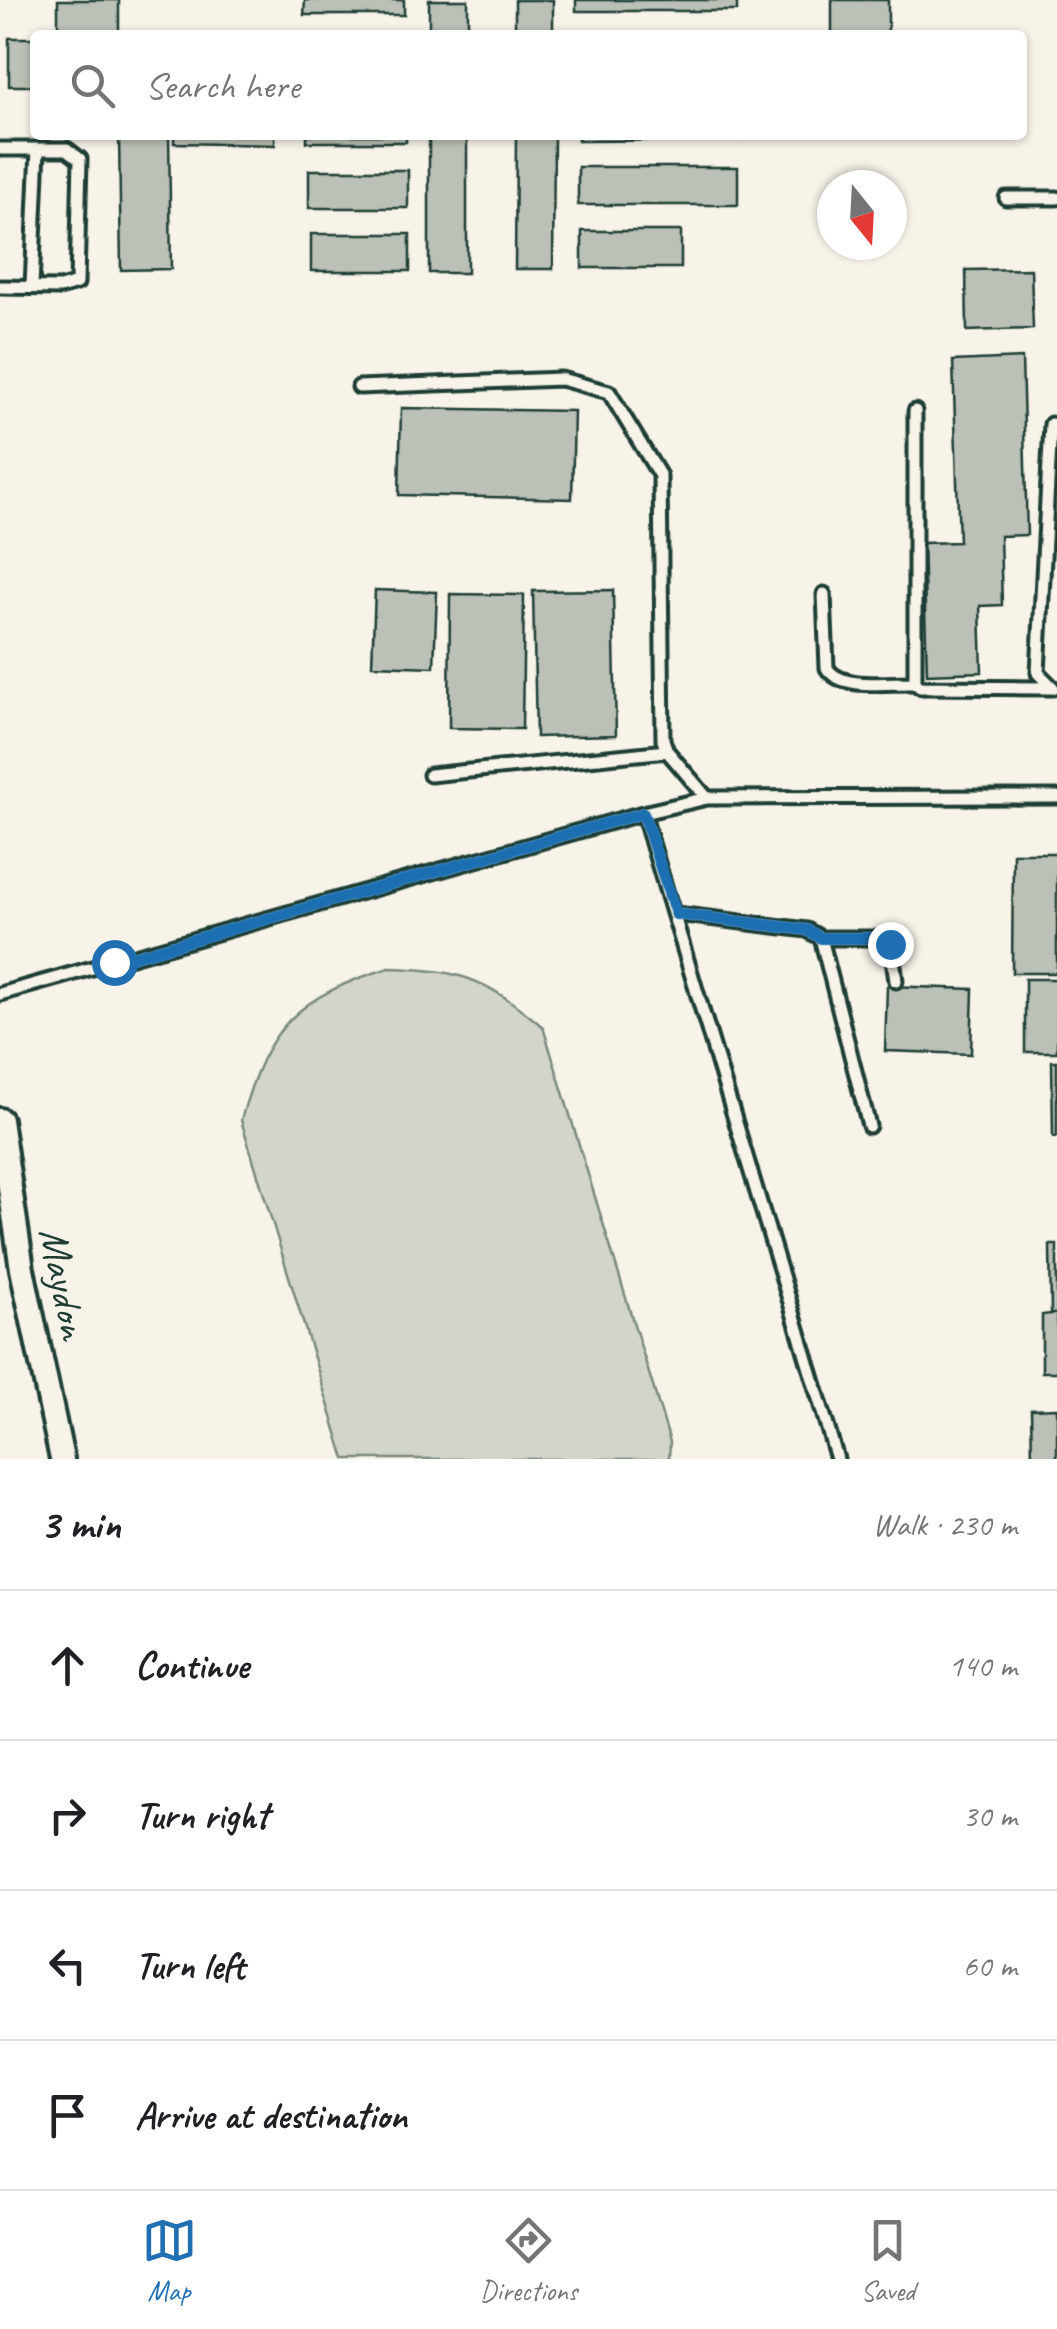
<!DOCTYPE html>
<meta charset="utf-8">
<style>
:root{--surface:#fff;--page:#f2f2f2;--text:#202124;--muted:#757577;--line:#e0e0e0;--accent:#1f6fb2}
body{margin:0;font-family:Caveat,sans-serif;background:var(--page);color:var(--text)}
.compass{position:absolute;left:817px;top:170px;width:90px;height:90px;border-radius:50%;background:var(--surface);box-shadow:0 2px 8px #0004;rotate:162deg}
.stop{position:absolute;width:30px;height:30px;margin:-22px;border:8px solid #1f6fb2;border-radius:50%;background:#fff}
.stop.end{background:#1f6fb2;border-color:#fff;box-shadow:0 2px 10px #0008}
.list{margin:0;padding:0;list-style:none}
h2{display:flex;justify-content:space-between;align-items:center;height:130px;margin:0;padding:0 40px;font-size:42px}
h2 small{font-size:32px;font-weight:400;color:var(--muted)}
.list li{display:grid;grid-template-columns:65px 1fr auto;gap:30px;align-items:center;box-sizing:border-box;height:150px;padding:0 40px;border-top:2px solid var(--line)}
.list b{display:block;font-size:38px;white-space:nowrap}
.list em{font-size:32px;font-style:normal;color:var(--muted)}
.icon{flex:none;width:55px;height:55px;fill:none;stroke:currentColor;stroke-width:2;stroke-linecap:round;stroke-linejoin:round}
.map{position:relative;flex:none;width:1057px;height:1459px;overflow:hidden}
.search{position:absolute;background:var(--surface);box-shadow:0 2px 8px #0004;left:30px;right:30px;top:30px;height:110px;display:flex;align-items:center;gap:25px;box-sizing:border-box;padding:0 35px;border-radius:10px;color:var(--muted);font-size:38px}
.sheet{height:730px;background:var(--surface)}
nav{display:flex;justify-content:space-around;align-items:center;box-sizing:border-box;height:140px;border-top:2px solid var(--line);background:var(--surface);font-size:28px;color:var(--muted)}
nav a{display:grid;justify-items:center;gap:5px}
nav .on{color:var(--accent)}
.map>svg:first-child{display:block}
.pitch{fill:#d3d5ca;stroke:#79897f;stroke-width:2.5}
.building{fill:#bbc1b6;stroke:#1f3d34;stroke-width:2.5}
.lines{fill:none;stroke-linecap:round;stroke-linejoin:round}
.service-casing{stroke:#1f3d34;stroke-width:19}
.minor-casing{stroke:#1f3d34;stroke-width:30}
.service{stroke:#f7f3e8;stroke-width:11}
.minor{stroke:#f7f3e8;stroke-width:22}
.route{stroke:#1f6fb2;stroke-width:12}
.labels{text-anchor:middle;stroke-width:8;stroke-linejoin:round;paint-order:stroke}
.street-label{font-size:42px;fill:#1f3d34;stroke:#f7f3e8}
</style>
<div class="map">
<svg width="1057" height="1459" viewBox="0 0 1057 1459">
<rect width="100%" height="100%" fill="#f7f3e8"/>
<filter id="ink" filterUnits="userSpaceOnUse"><feTurbulence type="fractalNoise" baseFrequency=".01" numOctaves="2"/><feDisplacementMap in="SourceGraphic" scale="20" xChannelSelector="R" yChannelSelector="G"/><feConvolveMatrix kernelMatrix="1 2 1 2 8 2 1 2 1" color-interpolation-filters="sRGB"/></filter>
<g filter="url(#ink)">
<path class="pitch" d="M389,968C463,970 486,979 543,1027L670,1442L669,1459H345L241,1120C267,1026 296,997 389,968Z"/>
<path class="building" d="M58,0H119V35H58Z
M305,0H404V15H304Z
M429,0H468V35H429Z
M515,0H553V35H515Z
M576,0H737V11H576Z
M832,0H888V35H832Z
M9,38H35V86H9Z
M119,135H169L171,269L121,270Z
M174,135H275V145L174,143Z
M307,135H406V142H307Z
M429,135H467V273H429Z
M516,135H554L553,269H515Z
M578,135H738V140L578,141Z
M578,167H738V205H578Z
M309,170H408V208H309Z
M582,231H681V268H582Z
M311,234H410V271H311Z
M1031,269L1033,329L967,331L966,270Z
M1022,358L1027,535L1000,536L1002,605L980,606L982,672L927,674L923,543L959,542L953,361Z
M401,408L574,411L572,499L399,495Z
M375,590L437,592L434,667L372,665Z
M613,590L616,735L536,737L533,591Z
M450,594L524,595L522,729L449,728Z
M1013,853H1057V973H1012Z
M1025,979H1057V1052H1025Z
M887,986L973,989L971,1054L885,1051Z
M1052,1061H1057V1137H1053Z
M1050,1245H1057V1314H1051Z
M1051,1314H1057V1372H1042V1315Z
M1057,1408V1459H1032L1031,1409Z"/>
<g class="lines">
<defs>
<path id="service" d="M0,149H67L80,159L77,283L60,288L0,287
M1006,198H1057
M32,287L38,149
M359,387L561,379L609,392L660,476L663,740L667,751L707,798
M915,411V683L920,687L1050,688
M1051,424L1038,673L1053,688
M824,594L827,668C841,691 891,682 915,683
M430,775L667,751
M643,813L707,798L1057,797
M676,914L807,930L821,938L869,1126
M821,938H882L891,944L896,981
M0,994L643,813L837,1459"/>
<path id="minor" d="M0,1120L22,1269L62,1459"/>
</defs>
<use href="#service" class="service-casing"/>
<use href="#minor" class="minor-casing"/>
<use href="#service" class="service"/>
<use href="#minor" class="minor"/>
</g>
</g>
<g class="lines" filter="url(#ink)">
<path class="route" d="M114,962L643,813L676,914L807,930L821,938H882L890,944"/>
</g>
<g class="labels">
<g class="street-label">
<text transform="translate(65 1283) rotate(79)" y="15">Maydon</text>
</g>
</g>
</svg>
<svg class="compass" viewBox="-18 -18 36 36"><path d="M0-13l5 13h-10z" fill="#e53935"/><path d="M0 13l5-13h-10z" fill="#757577"/></svg>
<div class="stop" style="left:114px;top:962px"></div>
<div class="stop end" style="left:890px;top:944px"></div>
<div class="search"><svg class="icon" aria-label="search" viewBox="0 0 24 24"><circle cx="10" cy="10" r="6"/><path d="M15 15l6 6"/></svg>Search here</div>
</div>
<section class="sheet">
<h2>3 min<small>Walk · 230 m</small></h2>
<ul class="list">
<li><svg class="icon" aria-label="ahead" viewBox="0 0 24 24"><path d="M12 20V5M6 11l6-6 6 6"/></svg><div><b>Continue</b></div><em>140 m</em></li>
<li><svg class="icon" aria-label="right" viewBox="0 0 24 24"><path d="M7 20v-9h11M14 6l5 5-5 5"/></svg><div><b>Turn right</b></div><em>30 m</em></li>
<li><svg class="icon" aria-label="left" viewBox="0 0 24 24"><path d="M17 20v-9H6M10 6l-5 5 5 5"/></svg><div><b>Turn left</b></div><em>60 m</em></li>
<li><svg class="icon" aria-label="arrive" viewBox="0 0 24 24"><path d="M6 21V4h12l-3 4 3 4H6"/></svg><div><b>Arrive at destination</b></div></li>
</ul>
</section>
<nav>
<a class="on"><svg class="icon" aria-label="map" viewBox="0 0 24 24"><path d="M3 6l6-2 6 2 6-2v14l-6 2-6-2-6 2zM9 4v14M15 6v14"/></svg>Map</a>
<a><svg class="icon" aria-label="directions" viewBox="0 0 24 24"><path d="M12 3l9 9-9 9-9-9zM9 14v-3h6M13 9l2 2-2 2"/></svg>Directions</a>
<a><svg class="icon" aria-label="saved" viewBox="0 0 24 24"><path d="M7 4h10v16l-5-4-5 4z"/></svg>Saved</a>
</nav>
